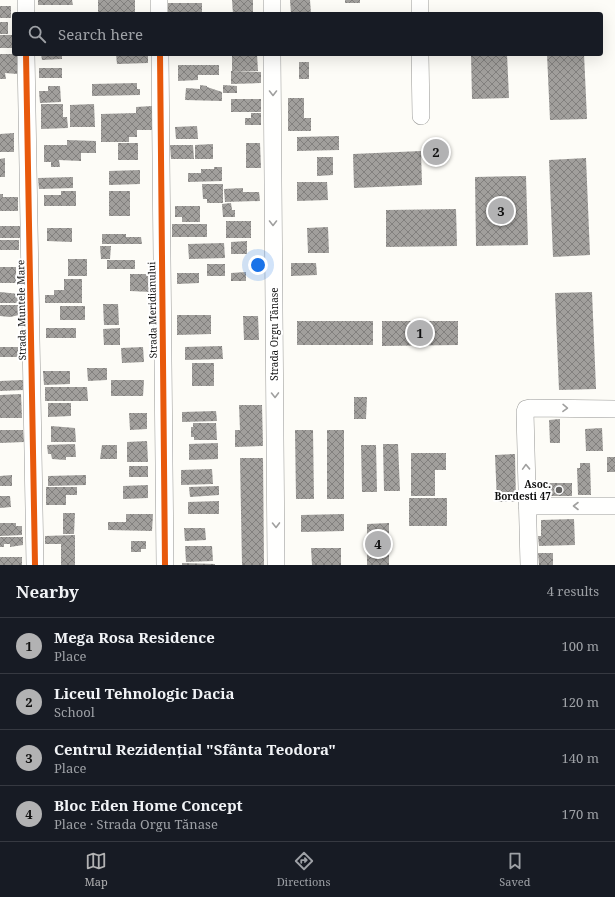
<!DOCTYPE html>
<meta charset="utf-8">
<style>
:root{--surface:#171b24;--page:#242831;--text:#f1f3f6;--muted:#9ea1a6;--line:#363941;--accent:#b2b2b3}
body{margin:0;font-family:"Noto Serif",serif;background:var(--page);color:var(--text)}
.you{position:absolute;left:258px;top:265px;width:14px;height:14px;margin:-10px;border:3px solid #fff;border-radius:50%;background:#1a73e8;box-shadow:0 0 0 6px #1a73e833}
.badge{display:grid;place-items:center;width:26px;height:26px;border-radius:50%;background:var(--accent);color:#111;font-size:13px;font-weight:700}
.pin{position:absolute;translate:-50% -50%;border:2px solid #fff;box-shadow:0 1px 4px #0006}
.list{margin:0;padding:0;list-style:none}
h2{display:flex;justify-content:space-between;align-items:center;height:52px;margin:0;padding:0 16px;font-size:17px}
h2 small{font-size:13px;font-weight:400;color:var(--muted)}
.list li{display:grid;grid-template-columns:26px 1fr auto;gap:12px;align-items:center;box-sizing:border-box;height:56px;padding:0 16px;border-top:1px solid var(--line)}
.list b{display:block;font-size:15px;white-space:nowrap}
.list p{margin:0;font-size:13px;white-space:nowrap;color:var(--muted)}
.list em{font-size:13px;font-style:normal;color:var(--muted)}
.icon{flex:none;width:22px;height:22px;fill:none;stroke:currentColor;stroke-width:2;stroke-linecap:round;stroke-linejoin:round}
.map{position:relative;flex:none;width:615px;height:565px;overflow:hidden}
.search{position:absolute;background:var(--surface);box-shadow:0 4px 16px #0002;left:12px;right:12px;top:12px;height:44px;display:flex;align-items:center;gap:10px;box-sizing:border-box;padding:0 14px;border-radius:4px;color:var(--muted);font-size:15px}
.sheet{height:276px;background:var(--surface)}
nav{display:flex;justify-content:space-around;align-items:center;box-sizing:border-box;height:56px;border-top:1px solid var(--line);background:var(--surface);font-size:11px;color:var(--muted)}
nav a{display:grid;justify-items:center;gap:2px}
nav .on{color:var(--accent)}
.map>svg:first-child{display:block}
.building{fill:url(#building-cross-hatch)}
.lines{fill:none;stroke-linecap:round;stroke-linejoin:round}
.minor-casing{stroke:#979795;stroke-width:18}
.minor{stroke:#fffffe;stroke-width:17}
.cycleway-casing{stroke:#fff;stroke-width:8}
.cycleway{stroke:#e8590c;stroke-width:6}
.oneway{stroke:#a0a09f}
.poi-dot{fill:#646362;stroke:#fff;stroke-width:1.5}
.labels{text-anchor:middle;stroke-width:4;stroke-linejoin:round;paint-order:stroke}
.street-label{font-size:10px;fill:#111;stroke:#fff}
.poi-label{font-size:10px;font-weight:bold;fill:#111;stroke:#fff;text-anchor:end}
</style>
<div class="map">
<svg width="615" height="565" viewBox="0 0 615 565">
<defs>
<pattern id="building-cross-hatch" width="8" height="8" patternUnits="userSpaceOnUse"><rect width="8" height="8" fill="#a19f9c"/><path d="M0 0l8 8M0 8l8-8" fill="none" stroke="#82807e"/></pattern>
</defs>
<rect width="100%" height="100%" fill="#fdfcf7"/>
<path class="building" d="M38,0H72L73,5H38Z
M98,0H135V14H98Z
M232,0H253V14H233Z
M290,0H310L311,14H291Z
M345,0H360V3H345Z
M168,3H202V14H168Z
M0,6H11V18H0Z
M0,22H8V34H0Z
M0,35H14V48H0Z
M0,54H18L17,74L5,73L6,79H0Z
M41,54H62V59L42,60Z
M116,54H148V63L117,64Z
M181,54H207V56H181Z
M232,54H257L258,71H232Z
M471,54H507L509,98L472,99Z
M547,54H584L587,119L550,120Z
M299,62H309V79H299Z
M178,65H219V75H198V80L178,81Z
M39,68H62V78H39Z
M231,71L261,72V83L231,84Z
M137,83V89H140V95L92,96V84Z
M200,85L207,86V87L222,92V101L185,100L186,88L200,89Z
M223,85L237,86V93H223Z
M48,86H60L61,102L40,103L39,91H48Z
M288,98H304V118H311V131H288Z
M231,99H261V112H231Z
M41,104H63V117H67L68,128L41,129Z
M94,104L95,127H70V105Z
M152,106L153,130H137V137H129V142H101V114L136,113V107Z
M251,113H261V125H245V118H251Z
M197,126L198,139H176L175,127Z
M14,133V152H0V134Z
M339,136V150L297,151V137Z
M67,140L96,141V153H81V161L59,160L60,167H51V162H44V145H67Z
M118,143H138V160H118Z
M246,143H260L261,168H246Z
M213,144V159H195V145Z
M170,145H193L194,159H171Z
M421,151L422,185L354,188L353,154Z
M317,157H333V175L317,176Z
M5,158V177H0V159Z
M586,158L590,255L553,257L549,160Z
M214,167H222V181L188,182V173H201V169H214Z
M140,170V184L109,185V171Z
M526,176L528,245L476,246L475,177Z
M73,177V188L39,189L38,178Z
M297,182H327L328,200L297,201Z
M202,184H223V203H207V199H203Z
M243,188V192H259L260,201L225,202L224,189Z
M61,191H76V206H44V195H61Z
M109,191H130V216H109Z
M0,194H3V197H18V211H0Z
M231,203L232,210H235V217H223L222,204Z
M175,206H200V222H182V217H175Z
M456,209L457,246L386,247V210Z
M226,221H251V238H226Z
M172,224H207V237H172Z
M0,226H20V238H0Z
M328,227L329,253H308L307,228Z
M47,228H72V242L47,241Z
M102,234H126V237H141L142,244H102Z
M0,240H19V250H0Z
M247,241V254H231V242Z
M224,243L225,258L189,259L188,244Z
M100,246H111L110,259H101Z
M68,259H87V276H68Z
M107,260H135V269H107Z
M291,263H316L317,275L291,276Z
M207,264H225V276H207Z
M0,267H16V283H0Z
M246,272V281H231V273Z
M177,273H199V283L177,284Z
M130,274H151V292L130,291Z
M64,279H82V303H45V295H54V290H64Z
M0,292L19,294V303H0Z
M592,292L596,389L559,390L555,293Z
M103,304H118L119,325H104Z
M0,305H19V315L10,317L0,316Z
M60,306H85V320H60Z
M177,315H211V334L177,335Z
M243,316H258L259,340H244Z
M297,321H373V345H297Z
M382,321H458V345L382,346Z
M46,328H76V338H46Z
M120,328V345H104L103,329Z
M222,346L223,359L185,360V347Z
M0,347H18V357H0Z
M143,347L144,362L122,363L121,348Z
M192,363H214V386H192Z
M87,368H107V380L88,381Z
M43,371H70V384L44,385Z
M23,380L24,390L0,391V381Z
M111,380H144L143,396H111Z
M45,387H87L88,401H45Z
M21,394L22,418H0V395Z
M354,397H367L366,419H354Z
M48,403H71V416L48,417Z
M239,405H262L263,446L235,447V430H240Z
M216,411L217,421L182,422V412Z
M129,413H147V429L130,430Z
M560,419V443H550L549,420Z
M193,423H216L217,440H194V437H191V427H193Z
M51,426L75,428L76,442H51Z
M602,428L603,451H586L585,429Z
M0,430H23L24,442L0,443Z
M295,430H313L314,499H296Z
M327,430H344V499H327Z
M147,441L148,462H127V442Z
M218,443V459L189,460V444Z
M75,444L76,457H66V460L52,459L51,454H48L47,445Z
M383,444H398L400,491H384Z
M102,445H117V459H100Z
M361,445H376L377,492H362Z
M411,453H446V470H435V496H411Z
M515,454L516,502H497L495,455Z
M607,457H615V472H607Z
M240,458H263L264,565H242Z
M580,463H590L591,495H578L577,468H580Z
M129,466H148V477H129Z
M212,469L213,484L181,485V470Z
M12,475V486H0V476Z
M86,475V485L48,486V476Z
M546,483H572V496H546Z
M148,485V498L123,499V486Z
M219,486V495L190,497L189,487Z
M46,487H77V495H66V505H46Z
M0,496H10L11,507L0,508Z
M409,498H447V526H409Z
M219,501V514H188V502Z
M63,513H75L74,534H63Z
M126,514H153L152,531L108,530V522H126Z
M344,514V531L301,532V515Z
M574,519L575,545L539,546L538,536H541V520Z
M0,523H16V526H22V535L0,536Z
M389,523V565H367V524Z
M184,528H205L206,540L185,541Z
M75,535V565H61V544H45V536Z
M0,537H23V545L10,547V544H4V547H0Z
M131,541H146V549H141V552H131Z
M185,546H212L213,561L186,562Z
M311,548H341V565H312Z
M538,553H553V565H539Z
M0,557H22V565H0Z
M182,563L215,564V565H182Z"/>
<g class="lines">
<defs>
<path id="minor" d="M26,0V14
M159,0V14
M272,0V14
M420,0V14
M26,54L35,565
M160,54L165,565
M272,54L276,565
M420,54L421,116
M527,506H615
M529,565L525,412L526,409L530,408L615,409"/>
</defs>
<use href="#minor" class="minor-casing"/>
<use href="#minor" class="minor"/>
<defs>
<path id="cycleway" d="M26,54L35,565
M160,54L165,565"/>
</defs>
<use href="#cycleway" class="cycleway-casing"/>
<use href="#cycleway" class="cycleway"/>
</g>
<defs><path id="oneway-chevron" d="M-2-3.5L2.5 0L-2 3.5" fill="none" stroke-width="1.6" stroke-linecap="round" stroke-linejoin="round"/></defs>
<g class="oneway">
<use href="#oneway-chevron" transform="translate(273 93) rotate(90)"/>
<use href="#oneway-chevron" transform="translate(273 223) rotate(90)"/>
<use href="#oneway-chevron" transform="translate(275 395) rotate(89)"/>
<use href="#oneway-chevron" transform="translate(565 408) rotate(1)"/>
<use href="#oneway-chevron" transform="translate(526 467) rotate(-92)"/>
<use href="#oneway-chevron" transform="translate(576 506) rotate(180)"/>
<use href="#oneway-chevron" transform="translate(276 525) rotate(89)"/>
</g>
<circle class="poi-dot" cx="559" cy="490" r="4"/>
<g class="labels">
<g class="street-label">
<text transform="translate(21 310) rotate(-91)" y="4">Strada Muntele Mare</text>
<text transform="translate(152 310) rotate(-91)" y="4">Strada Meridianului</text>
<text transform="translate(274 334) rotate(-90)" y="4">Strada Orgu Tănase</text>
</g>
<g class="poi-label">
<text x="551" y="488">Asoc.<tspan x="551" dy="12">Bordesti 47</tspan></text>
</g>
</g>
</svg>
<div class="you"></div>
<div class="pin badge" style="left:420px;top:333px">1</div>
<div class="pin badge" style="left:436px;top:152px">2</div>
<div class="pin badge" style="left:501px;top:211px">3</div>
<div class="pin badge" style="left:378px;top:544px">4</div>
<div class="search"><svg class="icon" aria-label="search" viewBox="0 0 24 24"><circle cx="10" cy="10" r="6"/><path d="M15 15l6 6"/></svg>Search here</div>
</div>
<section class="sheet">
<h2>Nearby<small>4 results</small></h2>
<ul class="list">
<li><span class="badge">1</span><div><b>Mega Rosa Residence</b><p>Place</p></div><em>100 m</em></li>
<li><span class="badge">2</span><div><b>Liceul Tehnologic Dacia</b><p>School</p></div><em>120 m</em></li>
<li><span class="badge">3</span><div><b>Centrul Rezidențial &quot;Sfânta Teodora&quot;</b><p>Place</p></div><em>140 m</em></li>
<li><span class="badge">4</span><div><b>Bloc Eden Home Concept</b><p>Place · Strada Orgu Tănase</p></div><em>170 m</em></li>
</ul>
</section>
<nav>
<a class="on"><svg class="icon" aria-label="map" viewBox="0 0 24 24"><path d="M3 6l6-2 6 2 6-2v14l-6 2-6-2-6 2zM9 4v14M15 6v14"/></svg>Map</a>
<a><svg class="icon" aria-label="directions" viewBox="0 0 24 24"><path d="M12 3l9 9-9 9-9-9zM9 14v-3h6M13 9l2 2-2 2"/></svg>Directions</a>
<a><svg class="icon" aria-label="saved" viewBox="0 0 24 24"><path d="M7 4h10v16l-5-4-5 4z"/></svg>Saved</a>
</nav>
